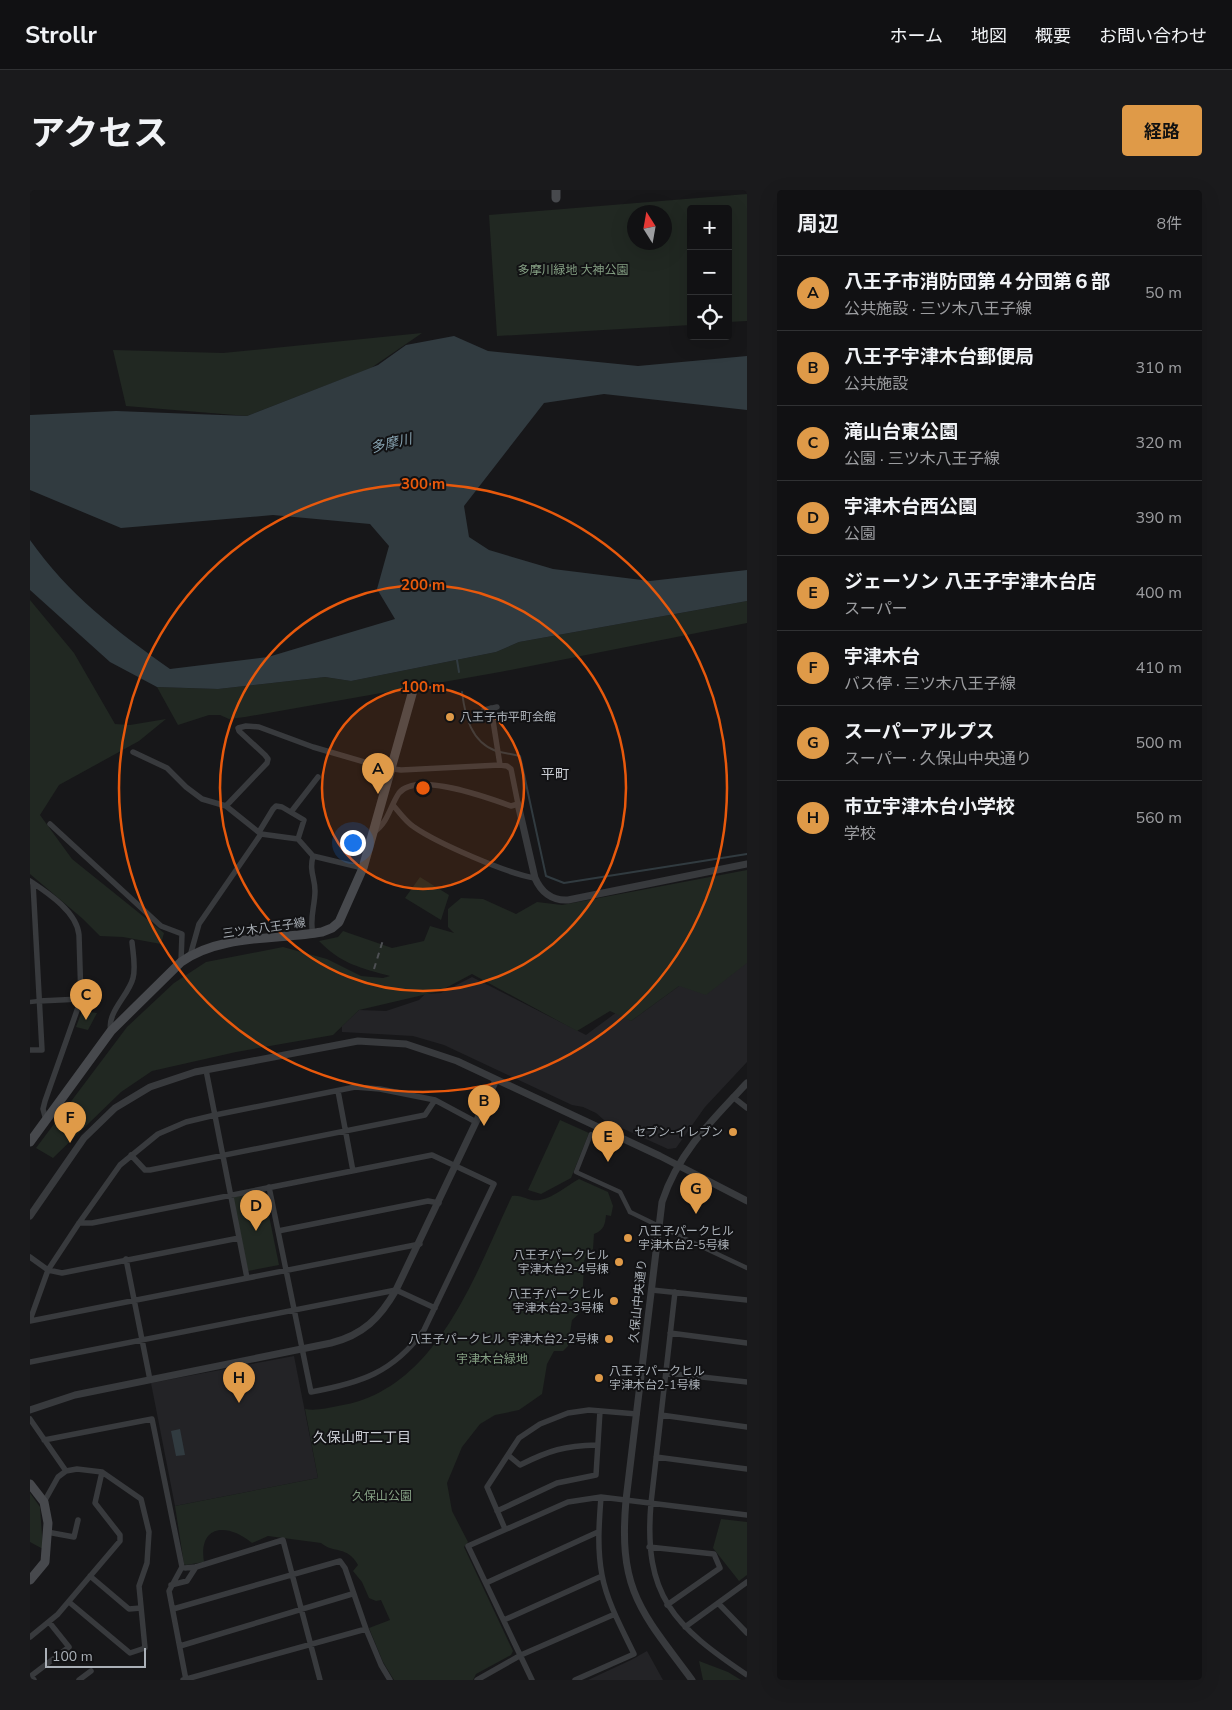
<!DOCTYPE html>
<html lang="ja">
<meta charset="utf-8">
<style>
:root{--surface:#111113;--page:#1a1a1c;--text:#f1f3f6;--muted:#9c9da0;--line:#303133;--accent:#df9a48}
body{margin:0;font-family:"Nunito Sans","Noto Sans JP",sans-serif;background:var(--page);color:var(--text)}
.controls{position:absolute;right:15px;top:15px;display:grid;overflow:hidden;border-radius:5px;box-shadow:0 5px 20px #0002}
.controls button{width:45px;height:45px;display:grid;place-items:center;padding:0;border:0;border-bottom:1px solid var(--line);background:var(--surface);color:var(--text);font:25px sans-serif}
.compass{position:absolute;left:597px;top:15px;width:45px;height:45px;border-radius:50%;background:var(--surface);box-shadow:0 5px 20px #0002;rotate:349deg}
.scale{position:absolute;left:15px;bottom:12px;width:101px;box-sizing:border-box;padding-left:5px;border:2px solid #aab0b7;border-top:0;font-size:14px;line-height:18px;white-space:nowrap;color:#aab0b7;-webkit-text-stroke:4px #121214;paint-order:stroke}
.you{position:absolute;left:322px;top:652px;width:18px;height:18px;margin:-12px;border:4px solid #fff;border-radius:50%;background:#1a73e8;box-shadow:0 0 0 8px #1a73e833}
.badge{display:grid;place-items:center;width:32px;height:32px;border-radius:50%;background:var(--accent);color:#111;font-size:16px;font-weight:700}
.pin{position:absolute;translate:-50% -41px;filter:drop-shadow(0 1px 2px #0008)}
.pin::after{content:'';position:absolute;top:26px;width:18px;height:15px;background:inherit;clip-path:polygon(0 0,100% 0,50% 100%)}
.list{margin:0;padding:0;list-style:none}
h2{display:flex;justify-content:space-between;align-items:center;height:65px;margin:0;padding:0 20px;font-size:21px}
h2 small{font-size:16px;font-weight:400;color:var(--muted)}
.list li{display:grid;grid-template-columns:32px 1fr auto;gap:15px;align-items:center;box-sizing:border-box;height:75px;padding:0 20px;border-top:1px solid var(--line)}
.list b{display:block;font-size:19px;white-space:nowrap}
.list p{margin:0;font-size:16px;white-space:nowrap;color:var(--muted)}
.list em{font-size:16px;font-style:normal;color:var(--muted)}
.icon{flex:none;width:28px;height:28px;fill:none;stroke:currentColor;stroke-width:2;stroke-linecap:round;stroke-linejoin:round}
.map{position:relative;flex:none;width:717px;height:1490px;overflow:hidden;border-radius:5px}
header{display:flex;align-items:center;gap:30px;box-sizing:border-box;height:70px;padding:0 25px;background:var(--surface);border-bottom:1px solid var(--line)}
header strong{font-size:24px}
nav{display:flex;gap:28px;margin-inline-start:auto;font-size:18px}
.intro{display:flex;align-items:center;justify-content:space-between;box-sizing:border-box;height:120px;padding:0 30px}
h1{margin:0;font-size:35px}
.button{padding:12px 22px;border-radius:5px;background:var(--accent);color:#111;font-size:18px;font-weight:700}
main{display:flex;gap:30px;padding:0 30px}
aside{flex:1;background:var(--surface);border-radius:5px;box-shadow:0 5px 20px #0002}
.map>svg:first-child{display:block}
.built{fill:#232326}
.green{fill:#212822;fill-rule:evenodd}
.water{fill:#313b40}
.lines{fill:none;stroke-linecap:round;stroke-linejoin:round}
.stream{stroke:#313b40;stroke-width:2}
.pedestrian{stroke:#383a3d;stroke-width:4.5}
.minor{stroke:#383a3d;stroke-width:5.5}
.tertiary{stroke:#383a3d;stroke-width:7}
.secondary{stroke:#47494d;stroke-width:9}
.rail{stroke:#4e5054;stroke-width:2;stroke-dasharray:6 5;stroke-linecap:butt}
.pedestrian-bridge{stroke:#383a3d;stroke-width:4.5}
.ring{fill:none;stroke:#e8590c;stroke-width:2.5}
.poi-dot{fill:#df9a48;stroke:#121214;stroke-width:2}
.labels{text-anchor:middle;stroke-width:4;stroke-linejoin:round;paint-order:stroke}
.park-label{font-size:12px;fill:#85a084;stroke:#121214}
.poi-label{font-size:12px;fill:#aab0b7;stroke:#121214;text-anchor:end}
.street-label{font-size:12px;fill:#aab0b7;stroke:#121214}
.water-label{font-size:14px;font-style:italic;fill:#85a0ae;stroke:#121214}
.neighbourhood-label{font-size:14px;fill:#cbced4;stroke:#121214}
.centre{fill:#e8590c;stroke:#121214;stroke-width:2.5}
.ring-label{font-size:15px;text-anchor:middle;font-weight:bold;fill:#e8590c;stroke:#121214;stroke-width:4;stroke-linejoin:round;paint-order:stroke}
</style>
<header>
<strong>Strollr</strong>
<nav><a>ホーム</a><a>地図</a><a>概要</a><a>お問い合わせ</a></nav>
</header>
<div class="intro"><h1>アクセス</h1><a class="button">経路</a></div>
<main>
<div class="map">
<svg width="717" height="1490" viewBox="0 0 717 1490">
<rect width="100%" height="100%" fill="#171719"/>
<path class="built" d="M717,753V872L675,917L646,958L638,959L574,930L566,923L553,917L542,915L414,855L383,846L312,842V836L329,820L356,821L389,810L395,804L411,803L442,787L556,845L587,822L601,831L649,796Z
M264,1166L288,1288L145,1316L121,1193Z
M617,1461L633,1490H558L601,1470Z"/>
<path class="green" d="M717,4V131L698,132V19H661V135L467,146L459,25ZM604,22H634V52H604Z
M392,143L341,178L217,226L96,216L83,160L193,163Z
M0,410L44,463L85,534L100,535L136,529L109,551L29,595L10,625L42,669L134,743L131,754L93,747L70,746L53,729L0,684Z
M717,411V433L470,482L215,527L199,529L190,525H179L148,535L127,497L188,499L295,487L321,491L466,462L489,452Z
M717,680V773L676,805L649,796L601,831L580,821L547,841L442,784L410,801L329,820L303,845L206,862L122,881L91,902L23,968L6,958L97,837L144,793L176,772L253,757L297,769L331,786L353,788L360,786C331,778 311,774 289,751L308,747L313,741L362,758L394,751L400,736L424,743L418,737V719L431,708L453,709L486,724L507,712L532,715Z
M390,687L419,705L411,730L375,708Z
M52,821L67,823L58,840L46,837Z
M530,930L559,943L541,988L511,1004L498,1000Z
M549,989L578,1002L583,1016L581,1026L576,1025C575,1035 574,1040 564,1044L563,1059L557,1063L554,1071L552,1121L542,1130L538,1156L533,1161H524L517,1174L512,1204L489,1220L465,1225L450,1234L432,1257L417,1293L422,1321L438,1352L434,1357L483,1461L481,1465L446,1484L443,1490H364L353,1472L339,1438L360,1430L351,1410L346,1411L339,1408L332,1392L323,1381L328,1375C317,1355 304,1364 291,1353L238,1346L222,1353C197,1332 168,1335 174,1372L156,1375L154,1374L145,1316L288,1288L275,1219C286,1221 297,1218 308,1216C407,1201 445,1084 482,1006C492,1004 499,1012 510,1010C523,1008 538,995 549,989Z
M234,1001L249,1075L218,1081L203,1007Z
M0,1303L10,1317L13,1359L0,1352Z
M691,1329L717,1332V1385L709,1391L683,1358Z
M669,1471L698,1482L711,1490H673Z"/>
<path class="water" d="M424,146L458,161L608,176L717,166V220L574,204L514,213L434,316L439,347L459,360L523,379L620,391L717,380V411L489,452L466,462L321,491L295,487L188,499L127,497L80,472L0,400V350C39,405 85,440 140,479L238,467L365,429L347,399L359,356L340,334L243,325L91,338L0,300V225L86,221L217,226L348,175L376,155Z
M150,1239L155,1265L146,1266L141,1241Z"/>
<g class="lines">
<path class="stream" d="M427,470L429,482
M432,502C435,526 441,552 466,561
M470,562L490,566L516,686L534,693L717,664"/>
<path class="pedestrian" d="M0,812L9,811
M561,944L546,982L590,1002L600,1022
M666,1054L717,1078"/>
<path class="minor" d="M461,518L470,575
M454,520L467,517
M103,562L137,578L156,597L172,609L196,616L231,644L268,649L283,666L333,678
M363,615C369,622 376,632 384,637C407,653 478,684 505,688
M196,616L237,573L238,569L235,565L209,541L208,538L216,536L229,537L283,557L355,578L371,580L470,575L477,576L481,579L488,614L481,616C459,608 386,581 369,603C360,616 358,633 344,642
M261,622L288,587
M20,634L131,736L152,744L151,772
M229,642L243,619L246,616L252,617L274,630L268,649
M283,666C279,682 285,687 285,701C285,716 279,729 283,744
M0,691C18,703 47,722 49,745L51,809L15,911L13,919L16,930
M160,766L169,734L231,644
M9,811L51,809
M81,841C76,823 99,805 103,788C106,777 103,763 102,752
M0,860H12L3,693
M176,880L217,1088
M308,901L323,981
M703,907L717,918
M101,965L115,980H120L395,925L405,910
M49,1033H62L402,965L464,994L394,1140C363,1183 330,1193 281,1202L239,997
M248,1041L398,1011L409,1013
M0,1067L18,1080L32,1083L209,1048
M96,1069L120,1190
M622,1100L717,1110
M645,1102L621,1313C613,1406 644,1436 717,1485
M0,1130L18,1080L49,1033L90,975L128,944L156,932L185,925L325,897L350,899L405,910L446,932
M0,1131L390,1054
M640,1143L717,1153
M0,1172L366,1100L405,1118
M636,1183L717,1192
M631,1225L717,1237
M0,1229L36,1281
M14,1250L122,1229L152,1377
M478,1265L490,1275C520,1260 534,1256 567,1255
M626,1267L717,1279
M14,1312L28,1287L36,1281L47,1279L72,1282L111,1309L119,1342L117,1373L109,1396L115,1458L100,1463L39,1412
M467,1321L527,1293L566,1285L570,1221
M475,1339L457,1297L489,1248L510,1234L538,1223L559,1220L607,1224
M17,1342L44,1347L48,1330
M619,1357L684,1364L690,1378L637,1415
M60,1386L99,1419L111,1418
M456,1393L568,1342
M141,1395L157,1391L166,1377
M688,1413L717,1443
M143,1419L310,1371L315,1378L336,1439L153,1490
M474,1430L572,1386
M655,1437L717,1392
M336,1439L351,1475L360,1490
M0,1447L28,1424L90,1351V1345L65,1313L72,1282
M150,1456L322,1404
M4,1490L1,1486L39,1457L19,1432
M49,1490L61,1481
M156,1490L139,1401L152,1377L155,1378L166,1377L253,1350L290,1490
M447,1490L491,1465L585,1424
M502,1490L438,1356L538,1312L571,1307L717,1325
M545,1490L604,1464C592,1439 577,1412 572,1385C567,1359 569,1333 571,1307"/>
<path class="tertiary" d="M488,614L505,688C511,702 522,711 538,710L717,674
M0,1026L54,948L85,918L120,897L165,882L328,851L376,854L427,871L630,966L717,1011
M0,1220L45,1205L301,1153C333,1145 350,1128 366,1100L466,890
M662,1490C611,1421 588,1401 596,1310L632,1012C648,963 682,930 717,893"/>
<path class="secondary" d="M526,8V0
M0,952L81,841L151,772C190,744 247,750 292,742L302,738L309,732L333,678L384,497
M0,1294L14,1312L18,1333L15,1372L0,1390"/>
<path class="rail" d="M344,779L353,750"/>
<path class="pedestrian-bridge" d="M600,1022L666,1054"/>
</g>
<circle cx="393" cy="598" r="101" fill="#e8590c" fill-opacity=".12"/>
<g class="ring">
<circle cx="393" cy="598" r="101"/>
<circle cx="393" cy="598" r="203"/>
<circle cx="393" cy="598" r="304"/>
</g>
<g class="poi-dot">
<circle cx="420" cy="527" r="5"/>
<circle cx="703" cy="942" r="5"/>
<circle cx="598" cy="1048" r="5"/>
<circle cx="589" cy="1072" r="5"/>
<circle cx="584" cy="1111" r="5"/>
<circle cx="579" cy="1149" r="5"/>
<circle cx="569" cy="1188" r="5"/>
</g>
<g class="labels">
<g class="park-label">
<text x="543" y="84">多摩川緑地 大神公園</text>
<text x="462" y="1173">宇津木台緑地</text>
<text x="352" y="1310">久保山公園</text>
</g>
<g class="poi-label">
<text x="430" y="531" text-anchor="start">八王子市平町会館</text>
<text x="693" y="946">セブン-イレブン</text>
<text x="608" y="1045" text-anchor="start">八王子パークヒル<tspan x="608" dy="14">宇津木台2-5号棟</tspan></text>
<text x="579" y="1069">八王子パークヒル<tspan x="579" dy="14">宇津木台2-4号棟</tspan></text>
<text x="574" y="1108">八王子パークヒル<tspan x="574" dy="14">宇津木台2-3号棟</tspan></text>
<text x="569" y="1153">八王子パークヒル 宇津木台2-2号棟</text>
<text x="579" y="1185" text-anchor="start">八王子パークヒル<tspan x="579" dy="14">宇津木台2-1号棟</tspan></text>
</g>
<g class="street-label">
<text transform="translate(234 738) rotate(-8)" y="4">三ツ木八王子線</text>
<text transform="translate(608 1111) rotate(-84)" y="4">久保山中央通り</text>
</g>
<g class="water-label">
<text transform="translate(361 253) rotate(-13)" y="5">多摩川</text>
</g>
<g class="neighbourhood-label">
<text x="525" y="589">平町</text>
<text x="332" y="1252">久保山町二丁目</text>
</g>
</g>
<circle cx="393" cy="598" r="8" class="centre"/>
<g class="ring-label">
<text x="393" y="299">300 m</text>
<text x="393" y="400">200 m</text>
<text x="393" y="502">100 m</text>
</g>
</svg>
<div class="controls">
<button>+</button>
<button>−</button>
<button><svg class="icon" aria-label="locate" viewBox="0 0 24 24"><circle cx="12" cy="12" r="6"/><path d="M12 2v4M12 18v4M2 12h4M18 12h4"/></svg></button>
</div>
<svg class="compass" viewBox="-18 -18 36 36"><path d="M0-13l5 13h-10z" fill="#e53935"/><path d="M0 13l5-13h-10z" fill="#9c9da0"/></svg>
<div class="scale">100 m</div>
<div class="you"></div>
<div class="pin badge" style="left:348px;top:604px">A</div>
<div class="pin badge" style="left:454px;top:936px">B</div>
<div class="pin badge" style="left:56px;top:830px">C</div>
<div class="pin badge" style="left:226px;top:1041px">D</div>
<div class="pin badge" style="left:578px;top:972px">E</div>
<div class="pin badge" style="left:40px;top:953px">F</div>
<div class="pin badge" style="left:666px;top:1024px">G</div>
<div class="pin badge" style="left:209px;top:1213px">H</div>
</div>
<aside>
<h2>周辺<small>8件</small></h2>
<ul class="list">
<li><span class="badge">A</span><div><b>八王子市消防団第４分団第６部</b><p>公共施設 · 三ツ木八王子線</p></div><em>50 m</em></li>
<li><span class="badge">B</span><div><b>八王子宇津木台郵便局</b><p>公共施設</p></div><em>310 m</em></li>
<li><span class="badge">C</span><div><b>滝山台東公園</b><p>公園 · 三ツ木八王子線</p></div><em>320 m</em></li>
<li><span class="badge">D</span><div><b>宇津木台西公園</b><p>公園</p></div><em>390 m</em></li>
<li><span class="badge">E</span><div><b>ジェーソン 八王子宇津木台店</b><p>スーパー</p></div><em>400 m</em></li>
<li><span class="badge">F</span><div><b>宇津木台</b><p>バス停 · 三ツ木八王子線</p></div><em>410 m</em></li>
<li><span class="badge">G</span><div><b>スーパーアルプス</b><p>スーパー · 久保山中央通り</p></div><em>500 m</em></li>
<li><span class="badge">H</span><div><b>市立宇津木台小学校</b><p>学校</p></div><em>560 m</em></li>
</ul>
</aside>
</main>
